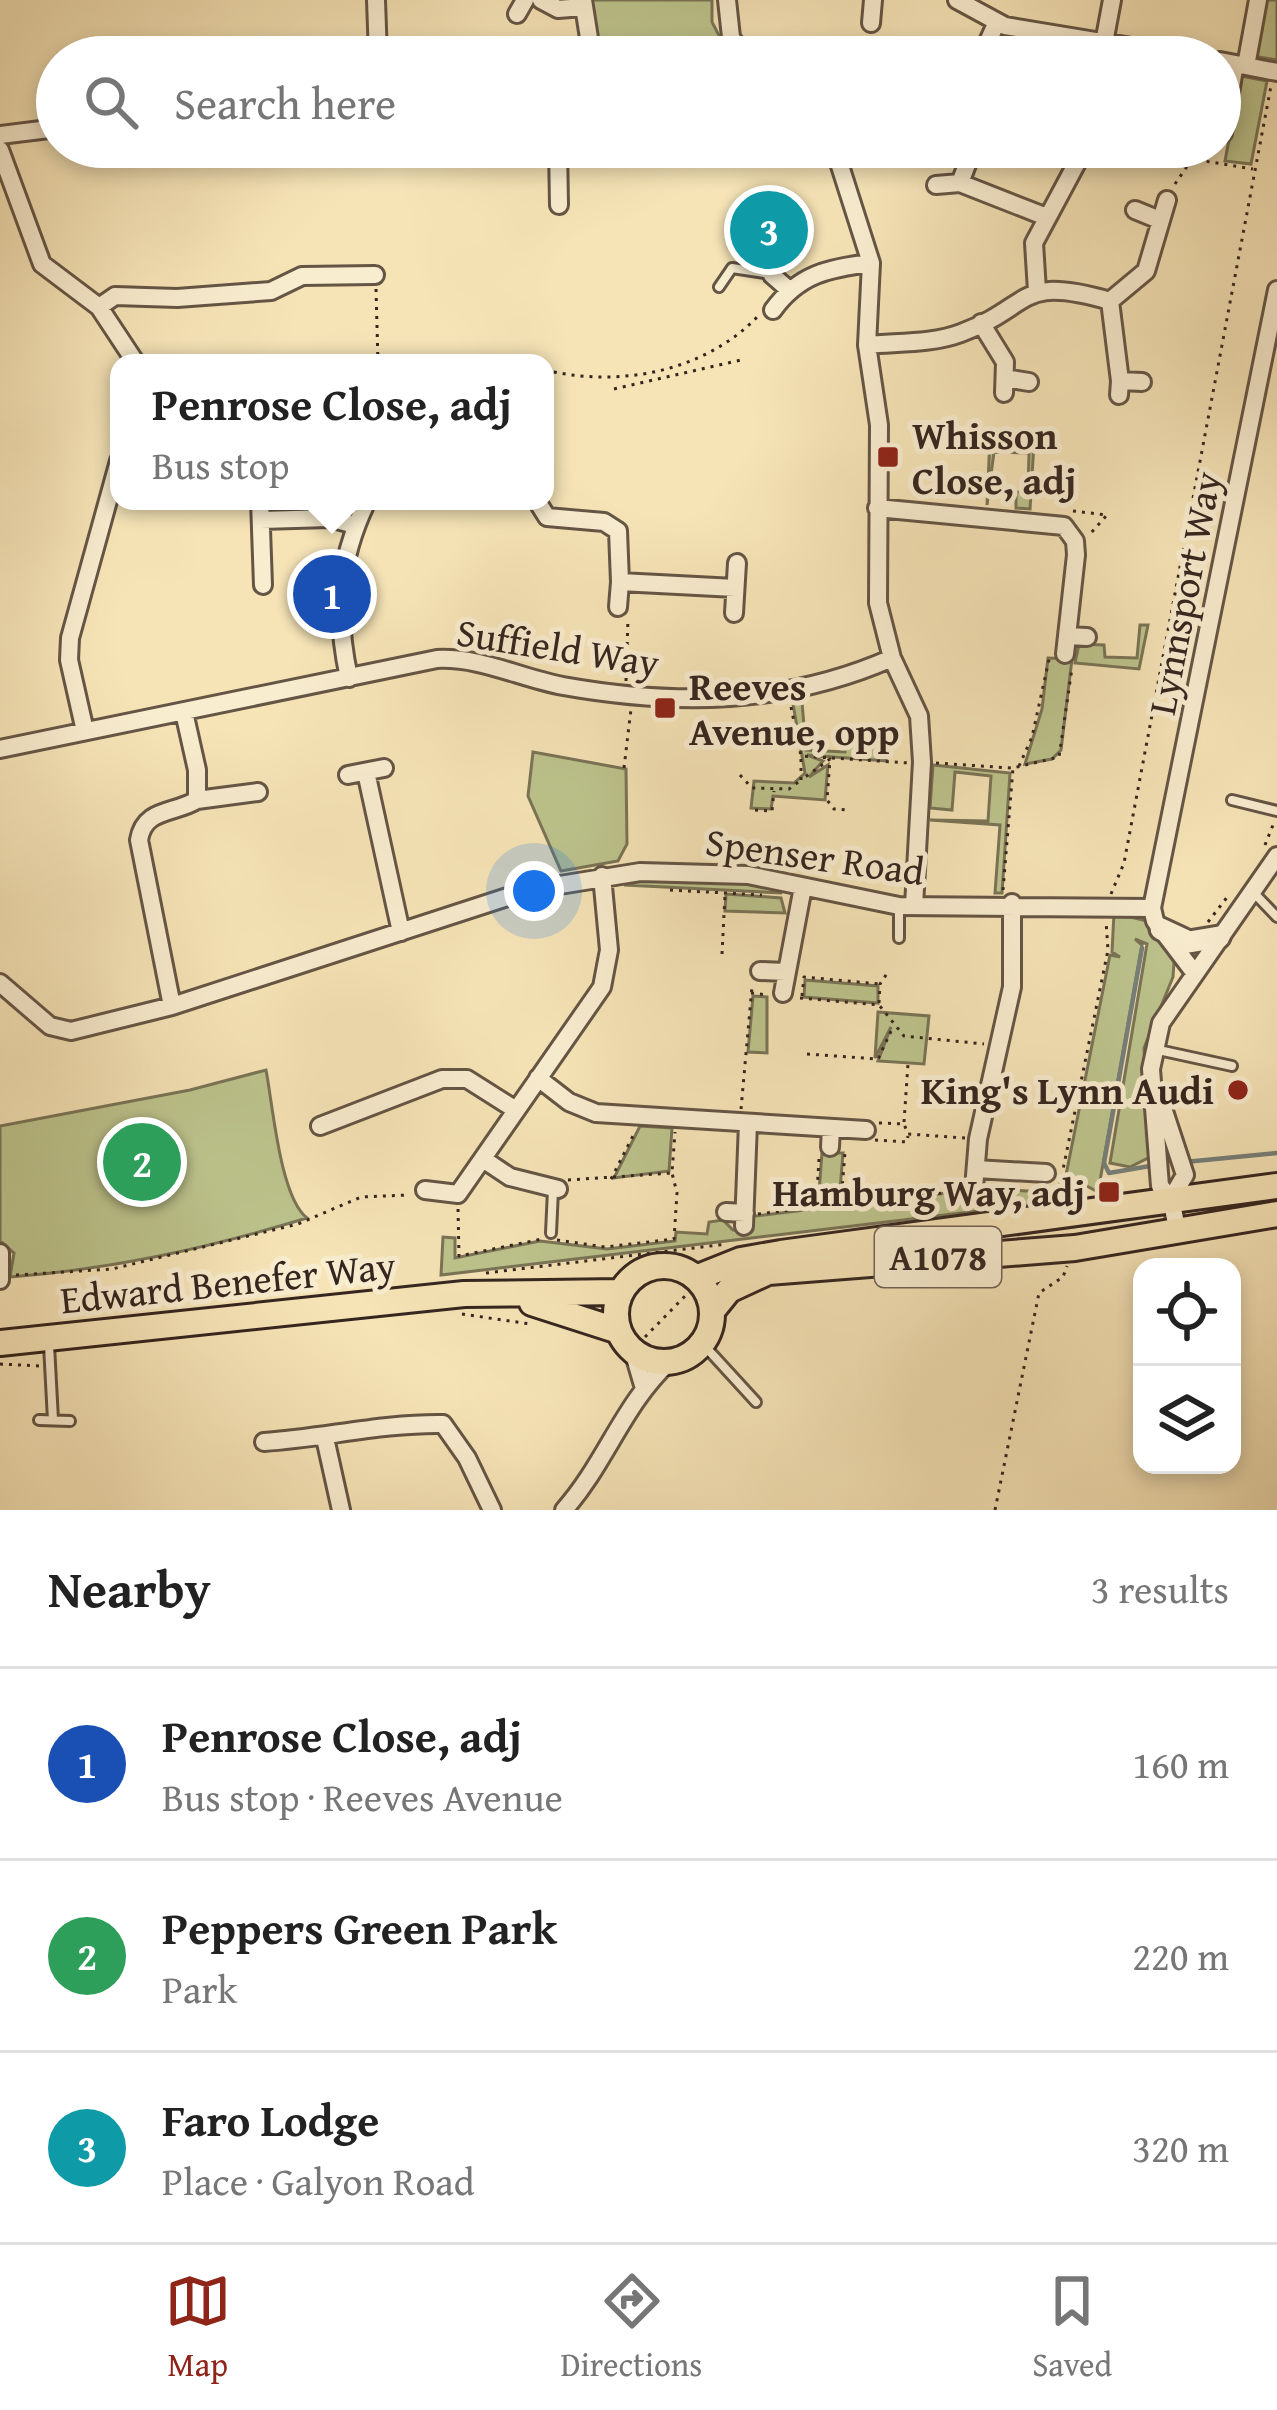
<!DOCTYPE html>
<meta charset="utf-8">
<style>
:root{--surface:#fff;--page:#f6f6f6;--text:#222;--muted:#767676;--line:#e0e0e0;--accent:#8f2418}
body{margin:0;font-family:"Gentium Book Plus",serif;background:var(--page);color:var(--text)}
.controls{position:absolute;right:36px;bottom:36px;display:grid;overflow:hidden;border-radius:24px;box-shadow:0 6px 18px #0003}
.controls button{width:108px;height:108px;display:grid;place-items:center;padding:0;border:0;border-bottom:3px solid var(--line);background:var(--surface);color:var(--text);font:60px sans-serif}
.you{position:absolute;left:534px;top:891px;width:42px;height:42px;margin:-30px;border:9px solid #fff;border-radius:50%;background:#1a73e8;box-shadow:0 0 0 18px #1a73e833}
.badge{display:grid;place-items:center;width:78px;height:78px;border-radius:50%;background:var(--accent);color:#fff;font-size:39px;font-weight:700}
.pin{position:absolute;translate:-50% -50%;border:6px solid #fff;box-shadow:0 3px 12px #0006}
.popup{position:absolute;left:110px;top:354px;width:444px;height:156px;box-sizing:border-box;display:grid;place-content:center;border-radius:24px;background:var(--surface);filter:drop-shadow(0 3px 9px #0005);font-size:39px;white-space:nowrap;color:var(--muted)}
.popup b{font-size:45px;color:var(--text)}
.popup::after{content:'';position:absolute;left:50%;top:100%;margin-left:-24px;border:24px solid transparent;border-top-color:var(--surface)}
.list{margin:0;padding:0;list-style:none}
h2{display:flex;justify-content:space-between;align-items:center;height:156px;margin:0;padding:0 48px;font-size:51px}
h2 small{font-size:39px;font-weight:400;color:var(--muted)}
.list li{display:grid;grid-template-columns:78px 1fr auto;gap:36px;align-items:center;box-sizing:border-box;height:192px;padding:0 48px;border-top:3px solid var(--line)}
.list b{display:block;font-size:45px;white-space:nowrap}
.list p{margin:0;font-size:39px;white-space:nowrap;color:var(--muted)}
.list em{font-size:39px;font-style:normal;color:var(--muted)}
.icon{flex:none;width:66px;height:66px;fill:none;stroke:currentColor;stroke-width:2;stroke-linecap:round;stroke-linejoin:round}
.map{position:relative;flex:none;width:1277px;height:1510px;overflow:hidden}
.search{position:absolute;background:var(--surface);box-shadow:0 6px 18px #0003;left:36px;right:36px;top:36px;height:132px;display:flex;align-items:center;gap:30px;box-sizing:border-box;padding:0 42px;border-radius:66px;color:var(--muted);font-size:45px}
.sheet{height:732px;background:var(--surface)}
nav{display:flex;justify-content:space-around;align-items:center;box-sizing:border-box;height:168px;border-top:3px solid var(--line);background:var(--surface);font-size:33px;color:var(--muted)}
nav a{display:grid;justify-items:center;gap:6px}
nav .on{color:var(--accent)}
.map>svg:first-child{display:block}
.green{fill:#bdc48d;stroke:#797456;stroke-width:3}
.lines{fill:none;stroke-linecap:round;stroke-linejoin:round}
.stream{stroke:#76807b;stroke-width:4.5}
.service-casing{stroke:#655545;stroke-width:14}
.minor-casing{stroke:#655545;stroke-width:22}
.tertiary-casing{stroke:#655545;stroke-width:27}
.primary-casing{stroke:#35251f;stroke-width:30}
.path{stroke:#35251f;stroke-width:3;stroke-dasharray:3 6;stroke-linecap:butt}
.service{stroke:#f9edd0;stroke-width:8}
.minor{stroke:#f9edd0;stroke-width:16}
.tertiary{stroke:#f9edd0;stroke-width:21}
.primary{stroke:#f6e4b7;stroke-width:24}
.poi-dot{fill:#8f2418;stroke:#f9edd0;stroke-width:4.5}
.labels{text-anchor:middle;stroke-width:10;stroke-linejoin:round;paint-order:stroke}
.shield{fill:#f9edd0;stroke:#706154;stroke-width:3}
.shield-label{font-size:36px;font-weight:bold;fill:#35251f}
.poi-label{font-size:39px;font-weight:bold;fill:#35251f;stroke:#f9edd0;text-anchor:start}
.street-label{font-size:39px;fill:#35251f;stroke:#f9edd0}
</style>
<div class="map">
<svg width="1277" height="1510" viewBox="0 0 1277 1510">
<rect width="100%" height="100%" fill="#f6e4b7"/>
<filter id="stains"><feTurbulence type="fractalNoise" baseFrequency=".00167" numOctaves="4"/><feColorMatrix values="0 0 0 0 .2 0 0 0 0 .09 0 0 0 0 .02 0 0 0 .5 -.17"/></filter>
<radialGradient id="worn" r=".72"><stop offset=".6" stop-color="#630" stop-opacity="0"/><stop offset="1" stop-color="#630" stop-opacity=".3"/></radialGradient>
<path class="green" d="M589,0H712V22L730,57H598Z
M1263,0H1277V60L1253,56Z
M998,32L1015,42L1061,46L1059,57H988Z
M1241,76L1267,81L1251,164L1225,161Z
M990,438L1034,443L1030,509L1016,508V492H1028L1029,453L994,452L987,505Z
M1140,625H1148L1139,669L1075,663L1079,644L1104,645L1105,657L1137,658Z
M1048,658L1072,659L1061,750L1052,759L1025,764L1042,709Z
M802,702L806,750L845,752L846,744H888L886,761L807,755L823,761L809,777L828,765L825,800L773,796L771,809L751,808L754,781L794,783L805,773L793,704Z
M533,752L626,769L627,844L618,861L561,871L528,796Z
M933,765L1010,773L1002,893H995L1000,825L930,820L988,821L991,776L955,772L952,810L930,808Z
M652,879L753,883L782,893L624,885Z
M726,894L781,898L785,913L725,911Z
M1114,913L1147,921L1174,962L1173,977L1144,1048L1150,1157L1130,1167L1110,1163L1147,944L1135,939L1142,945L1098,1192L1066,1175L1110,955L1120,957L1112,952Z
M805,980L878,986V1003L804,997Z
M753,996L767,997V1053L748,1052Z
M878,1012L929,1016L924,1064L878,1061L891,1027L875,1058Z
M266,1070C273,1106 280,1197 307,1218C208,1248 114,1269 10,1277L14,1253L0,1241V1126L190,1090Z
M640,1126L672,1128L669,1171L614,1178Z
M822,1153H843L839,1202L818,1205Z
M984,1188L1040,1192L1038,1204L441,1275L443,1237L455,1238V1258L540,1241L607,1249L675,1241L676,1232L707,1234L709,1222L723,1220L733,1230L746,1231L747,1217L947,1193L983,1195Z"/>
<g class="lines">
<path class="stream" d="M1142,948L1104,1163L1109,1173L1150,1166
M1185,1162L1277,1153"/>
<defs>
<path id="service" d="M719,287L732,268L771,274
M1232,800L1277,811
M1254,893L1277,917
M899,938V907
M1154,1049L1232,1066
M551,1233L553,1190
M702,1343L756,1402
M49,1345L53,1420
M39,1420L70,1421"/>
<path id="minor" d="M376,0L378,57
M541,0L558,9L583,7
M583,0L592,57
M727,0L731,37L743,57
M957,0L1005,26L1192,57
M517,14L525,0
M871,23L873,0
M1104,43L1112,0
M981,57L996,24
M1220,61L1277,72
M1246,66L1258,0
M1223,133L1235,64
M0,135L57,128
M558,147L559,205
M834,147L871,263L867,345L879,425L878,603L892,658L919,716L922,762L914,906
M0,150L42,264L99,307L136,363
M960,183L971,154
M936,185L960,183L1044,216
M1135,210L1157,219
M772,275L788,289
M1037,291L1034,243L1080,157
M1110,301L1120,381
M99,307L115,296L177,298L271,291L302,276L375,275
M773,310C799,274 829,268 871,263
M981,323L1005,362L1004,393
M867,345C898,342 932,344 961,333C1034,306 1016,274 1110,301L1146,271L1167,200
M1005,378L1029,382
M1119,395L1120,381L1142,382
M260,501L263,585
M537,501L547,517L604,522L618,531L620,582L735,588
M877,508L1064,526L1075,541L1076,555L1065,654
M261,520L329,518L355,525
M618,607L620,582
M734,613L737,563
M1067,636L1087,637
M349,678C335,613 338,561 367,501
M85,731L69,660L70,638L119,461
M0,749L437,659C481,657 520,678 563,686C676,706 786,705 892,658
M366,772L401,932
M348,775L384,768
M197,800L258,792
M1152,908L1277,290
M760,971L786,972
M0,983L50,1026L71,1031L172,1006L529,890L640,872L748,875L899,906L1152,908L1155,921L1193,971
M783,993L803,887
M172,1006L139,840C144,808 174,814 197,800V770L184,712
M538,1078L569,1102L596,1113L866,1130
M1161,1102L1185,1175L1171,1199
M320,1126L442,1079H467L516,1110
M830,1147L831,1128
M483,1159L510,1177L558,1189
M976,1169L1046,1173
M974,1188L978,1139L1012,987V903
M425,1190L458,1194L602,987L609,950L602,876
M726,1212L745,1213
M744,1226L748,1123
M1178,1233L1171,1199L1160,1186L1151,1069L1161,1023L1277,856
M0,1253V1280
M633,1351L643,1385
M325,1438L341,1510
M264,1442C324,1438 382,1423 443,1424L467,1458L492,1510
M564,1510C605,1464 624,1403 669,1362"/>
<path id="tertiary" d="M1161,929L1189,942L1219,937"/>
<path id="primary" d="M616 1314a48 48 0 1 1 96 0a48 48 0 1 1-96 0Z
M696,1278L741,1260L781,1253L1277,1186
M532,1303L619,1331
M712,1311L729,1290L768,1272L1075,1248L1277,1214
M0,1343L464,1294L621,1292"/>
</defs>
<use href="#service" class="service-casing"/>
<use href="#minor" class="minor-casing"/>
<use href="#tertiary" class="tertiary-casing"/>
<use href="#primary" class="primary-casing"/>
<path class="path" d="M1175,184L1192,159L1253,169
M376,289L378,363
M545,370C620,388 706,372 760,314
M614,389L741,360
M1073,511L1107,515L1090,534
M626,681L628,619
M791,707L801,756L909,763
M801,759V780L830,759L827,800L834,809L848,810
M936,763L1011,768
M1019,766L1032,737L1050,655
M624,768L631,709
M740,775L752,788L789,789L801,780
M755,810L772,811L774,791
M1265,845L1275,820
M670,890L762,895
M1003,890L1013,768L1059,757L1072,668
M1111,894L1124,863L1271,86
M1208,922L1228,896
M722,954L725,895
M751,993L768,995
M802,996L804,977L880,984
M800,998L879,1005L904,1036L984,1044
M879,1003L880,984L888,972
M807,1054L878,1059L892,1029
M741,1109L752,987
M904,1122L908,1064
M879,1123L904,1124L908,1134L965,1138
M875,1140L907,1142L908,1136
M819,1159L816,1207L961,1191
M611,1179L634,1134
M1065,1179L1088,1191
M568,1180L672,1173L675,1132
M1058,1194L1108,950L1106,921
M841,1202L845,1152
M458,1209L459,1256L542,1239
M758,1214L814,1207
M557,1240L605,1247L674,1239L677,1193L672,1173
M486,1273L727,1244
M16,1275L112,1269L298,1224L361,1197L409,1195
M462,1314L530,1324
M645,1337L688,1293
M0,1364L40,1366
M995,1510L1039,1293L1063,1277L1067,1266"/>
<use href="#service" class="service"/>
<use href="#minor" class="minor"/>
<use href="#tertiary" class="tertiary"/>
<use href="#primary" class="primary"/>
</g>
<g class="poi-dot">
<rect x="876" y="445" width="24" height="24" rx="6"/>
<rect x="653" y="696" width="24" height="24" rx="6"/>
<circle cx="1238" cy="1090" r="12"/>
<rect x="1097" y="1180" width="24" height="24" rx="6"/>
</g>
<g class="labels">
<rect class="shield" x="875" y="1227" width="126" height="60" rx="9"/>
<g class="shield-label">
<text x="938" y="1270">A1078</text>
</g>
<g class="poi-label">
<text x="912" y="449">Whisson<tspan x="912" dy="45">Close, adj</tspan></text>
<text x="689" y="700">Reeves<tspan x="689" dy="45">Avenue, opp</tspan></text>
<text x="1214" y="1104" text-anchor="end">King's Lynn Audi</text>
<text x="1085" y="1206" text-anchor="end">Hamburg Way, adj</text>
</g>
<g class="street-label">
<text transform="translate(1184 593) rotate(-79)" y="14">Lynnsport Way</text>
<text transform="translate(558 647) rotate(9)" y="14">Suffield Way</text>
<text transform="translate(815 856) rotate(8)" y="14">Spenser Road</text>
<text transform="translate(228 1282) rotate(-6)" y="14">Edward Benefer Way</text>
</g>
</g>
<rect width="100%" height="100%" filter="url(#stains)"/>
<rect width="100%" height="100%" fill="url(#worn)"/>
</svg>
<div class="controls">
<button><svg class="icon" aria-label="locate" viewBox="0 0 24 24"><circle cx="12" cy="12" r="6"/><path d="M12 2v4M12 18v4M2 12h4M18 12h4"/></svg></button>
<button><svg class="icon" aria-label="layers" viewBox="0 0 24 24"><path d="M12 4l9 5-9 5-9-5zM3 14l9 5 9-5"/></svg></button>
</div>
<div class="you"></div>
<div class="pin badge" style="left:332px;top:594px;background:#1a4fb4">1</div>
<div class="popup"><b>Penrose Close, adj</b>Bus stop</div>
<div class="pin badge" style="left:142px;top:1162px;background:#2e9e5b">2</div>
<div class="pin badge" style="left:769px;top:230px;background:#0f9aa8">3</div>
<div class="search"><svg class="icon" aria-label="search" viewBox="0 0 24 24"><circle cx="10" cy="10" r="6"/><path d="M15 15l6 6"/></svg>Search here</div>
</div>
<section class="sheet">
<h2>Nearby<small>3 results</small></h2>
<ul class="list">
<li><span class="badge" style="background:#1a4fb4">1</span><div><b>Penrose Close, adj</b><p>Bus stop · Reeves Avenue</p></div><em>160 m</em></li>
<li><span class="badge" style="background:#2e9e5b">2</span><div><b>Peppers Green Park</b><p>Park</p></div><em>220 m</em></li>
<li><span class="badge" style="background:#0f9aa8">3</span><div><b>Faro Lodge</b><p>Place · Galyon Road</p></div><em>320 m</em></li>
</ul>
</section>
<nav>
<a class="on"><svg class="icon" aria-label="map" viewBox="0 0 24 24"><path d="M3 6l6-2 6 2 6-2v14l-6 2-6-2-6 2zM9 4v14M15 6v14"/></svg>Map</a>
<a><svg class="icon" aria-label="directions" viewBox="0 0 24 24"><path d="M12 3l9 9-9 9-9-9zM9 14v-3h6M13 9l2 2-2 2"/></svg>Directions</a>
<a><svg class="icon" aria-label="saved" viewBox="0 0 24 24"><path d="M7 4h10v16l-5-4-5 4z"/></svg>Saved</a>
</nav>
